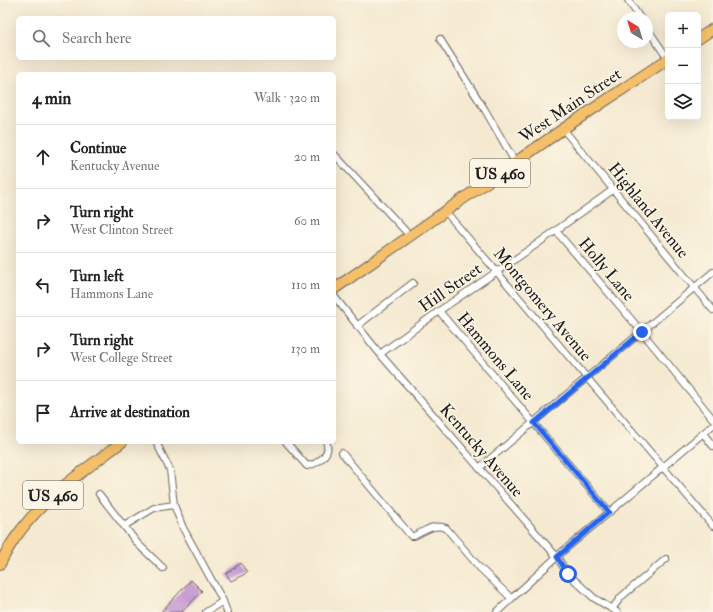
<!DOCTYPE html>
<meta charset="utf-8">
<style>
:root{--surface:#fff;--page:#f6f6f6;--text:#202124;--muted:#757577;--line:#e0e0e0}
body{margin:0;font-family:"IM FELL Double Pica",serif;background:var(--page);color:var(--text)}
.controls{position:absolute;right:12px;top:12px;display:grid;overflow:hidden;border-radius:6px;box-shadow:0 4px 16px #0002}
.controls button{width:36px;height:36px;display:grid;place-items:center;padding:0;border:0;border-bottom:1px solid var(--line);background:var(--surface);color:var(--text);font:20px sans-serif}
.compass{position:absolute;left:617px;top:12px;width:36px;height:36px;border-radius:50%;background:var(--surface);box-shadow:0 4px 16px #0002;rotate:322deg}
.stop{position:absolute;width:12px;height:12px;margin:-9px;border:3px solid #2563eb;border-radius:50%;background:#fff}
.stop.end{background:#2563eb;border-color:#fff;box-shadow:0 1px 4px #0008}
.list{margin:0;padding:0;list-style:none}
h2{display:flex;justify-content:space-between;align-items:center;height:52px;margin:0;padding:0 16px;font-size:17px}
h2 small{font-size:13px;font-weight:400;color:var(--muted)}
.list li{display:grid;grid-template-columns:26px 1fr auto;gap:12px;align-items:center;box-sizing:border-box;height:64px;padding:0 16px;border-top:1px solid var(--line)}
.list b{display:block;font-size:15px;white-space:nowrap}
.list p{margin:0;font-size:13px;white-space:nowrap;color:var(--muted)}
.list em{font-size:13px;font-style:normal;color:var(--muted)}
.icon{flex:none;width:22px;height:22px;fill:none;stroke:currentColor;stroke-width:2;stroke-linecap:round;stroke-linejoin:round}
.map{position:relative;flex:none;width:713px;height:612px;overflow:hidden}
.search{position:absolute;background:var(--surface);box-shadow:0 4px 16px #0002;left:16px;top:16px;width:320px;height:44px;display:flex;align-items:center;gap:10px;box-sizing:border-box;padding:0 14px;border-radius:6px;color:var(--muted);font-size:15px}
.panel{position:absolute;background:var(--surface);box-shadow:0 4px 16px #0002;left:16px;top:72px;width:320px;height:372px;border-radius:6px}
.map>svg:first-child{display:block}
.building{fill:#c596d2}
.lines{fill:none;stroke-linecap:round;stroke-linejoin:round}
.street-casing{stroke:#68645b;stroke-width:8}
.primary-casing{stroke:#68645b;stroke-width:12}
.street{stroke:#fff;stroke-width:6}
.primary{stroke:#f6c06b;stroke-width:10}
.route{stroke:#2563eb;stroke-width:5}
.labels{text-anchor:middle;stroke-width:3.5;stroke-linejoin:round;paint-order:stroke}
.shield{fill:#fcf5e5;stroke:#5f5d58;stroke-width:1}
.shield-label{font-size:16px;font-weight:bold;fill:#1c1c1c}
.street-label{font-size:17px;fill:#1c1c1c;stroke:#fcf5e5}
</style>
<div class="map">
<svg width="713" height="612" viewBox="0 0 713 612">
<rect width="100%" height="100%" fill="#fcf5e5"/>
<filter id="ink" filterUnits="userSpaceOnUse"><feTurbulence type="fractalNoise" baseFrequency=".025" numOctaves="2"/><feDisplacementMap in="SourceGraphic" scale="8" xChannelSelector="R" yChannelSelector="G"/><feConvolveMatrix kernelMatrix="1 2 1 2 8 2 1 2 1" color-interpolation-filters="sRGB"/></filter>
<filter id="wash" filterUnits="userSpaceOnUse"><feTurbulence type="fractalNoise" baseFrequency=".012" numOctaves="4" result="noise"/><feDisplacementMap in="SourceGraphic" scale="16" xChannelSelector="R" yChannelSelector="G"/><feGaussianBlur stdDeviation="0.9" result="paint"/><feColorMatrix in="noise" values="0 0 0 0 0 0 0 0 0 0 0 0 0 0 0 0 0 1.4 0 .05"/><feComposite in="paint" operator="in"/></filter>
<g filter="url(#wash)">
<rect width="100%" height="100%" fill="#f5ead1"/>
<g id="blocks">
<path class="building" d="M241,563L247,573L231,581L226,574Z
M191,580L202,591L182,612H161Z"/>
</g>
</g>
<g filter="url(#ink)">
<use href="#blocks" fill-opacity="0" stroke="#68645b" stroke-width="1"/>
<g class="lines">
<defs>
<path id="street" d="M628,0L640,18
M647,28L668,59
M440,39L485,110L515,162
M563,129L713,310
M334,154L410,236
M445,211L713,526
M556,231L642,332L713,419
M334,296L380,354L557,557L568,574L594,598L617,612
M439,311L609,512
M357,326L413,283
M380,354L439,311L530,249L614,189
M703,433L713,446
M156,442L170,470L174,505L183,528L223,601L227,612
M286,442L307,466C317,464 332,454 326,442
M342,453L411,536H414C425,531 434,523 446,528L480,568L511,598
M479,468L713,272
M99,494L138,544L163,568
M124,526L154,508L174,505
M612,609L621,597L666,559
M206,612L223,601
M497,612L562,552L713,425"/>
<path id="primary" d="M698,39L713,29
M334,289L563,129L668,59
M0,564C6,552 13,540 21,530C48,494 86,469 122,442"/>
</defs>
<use href="#street" class="street-casing"/>
<use href="#primary" class="primary-casing"/>
<use href="#street" class="street"/>
<use href="#primary" class="primary"/>
</g>
</g>
<g class="lines" filter="url(#ink)">
<path class="route" d="M568,574L557,557L609,512L534,423L642,332"/>
</g>
<g class="labels">
<g class="shield">
<rect x="470" y="159" width="60" height="28" rx="3"/>
<rect x="23" y="481" width="60" height="28" rx="3"/>
</g>
<g class="shield-label">
<text x="500" y="179">US 460</text>
<text x="53" y="501">US 460</text>
</g>
<g class="street-label">
<text transform="translate(570 105) rotate(-34)" y="6">West Main Street</text>
<text transform="translate(649 210) rotate(51)" y="6">Highland Avenue</text>
<text transform="translate(607 269) rotate(50)" y="6">Holly Lane</text>
<text transform="translate(450 287) rotate(-35)" y="6">Hill Street</text>
<text transform="translate(543 304) rotate(50)" y="6">Montgomery Avenue</text>
<text transform="translate(496 356) rotate(50)" y="6">Hammons Lane</text>
<text transform="translate(482 450) rotate(49)" y="6">Kentucky Avenue</text>
</g>
</g>
</svg>
<div class="controls">
<button>+</button>
<button>−</button>
<button><svg class="icon" aria-label="layers" viewBox="0 0 24 24"><path d="M12 4l9 5-9 5-9-5zM3 14l9 5 9-5"/></svg></button>
</div>
<svg class="compass" viewBox="-18 -18 36 36"><path d="M0-13l5 13h-10z" fill="#e53935"/><path d="M0 13l5-13h-10z" fill="#757577"/></svg>
<div class="stop" style="left:568px;top:574px"></div>
<div class="stop end" style="left:642px;top:332px"></div>
<div class="search"><svg class="icon" aria-label="search" viewBox="0 0 24 24"><circle cx="10" cy="10" r="6"/><path d="M15 15l6 6"/></svg>Search here</div>
<section class="panel">
<h2>4 min<small>Walk · 320 m</small></h2>
<ul class="list">
<li><svg class="icon" aria-label="ahead" viewBox="0 0 24 24"><path d="M12 20V5M6 11l6-6 6 6"/></svg><div><b>Continue</b><p>Kentucky Avenue</p></div><em>20 m</em></li>
<li><svg class="icon" aria-label="right" viewBox="0 0 24 24"><path d="M7 20v-9h11M14 6l5 5-5 5"/></svg><div><b>Turn right</b><p>West Clinton Street</p></div><em>60 m</em></li>
<li><svg class="icon" aria-label="left" viewBox="0 0 24 24"><path d="M17 20v-9H6M10 6l-5 5 5 5"/></svg><div><b>Turn left</b><p>Hammons Lane</p></div><em>110 m</em></li>
<li><svg class="icon" aria-label="right" viewBox="0 0 24 24"><path d="M7 20v-9h11M14 6l5 5-5 5"/></svg><div><b>Turn right</b><p>West College Street</p></div><em>130 m</em></li>
<li><svg class="icon" aria-label="arrive" viewBox="0 0 24 24"><path d="M6 21V4h12l-3 4 3 4H6"/></svg><div><b>Arrive at destination</b></div></li>
</ul>
</section>
</div>
